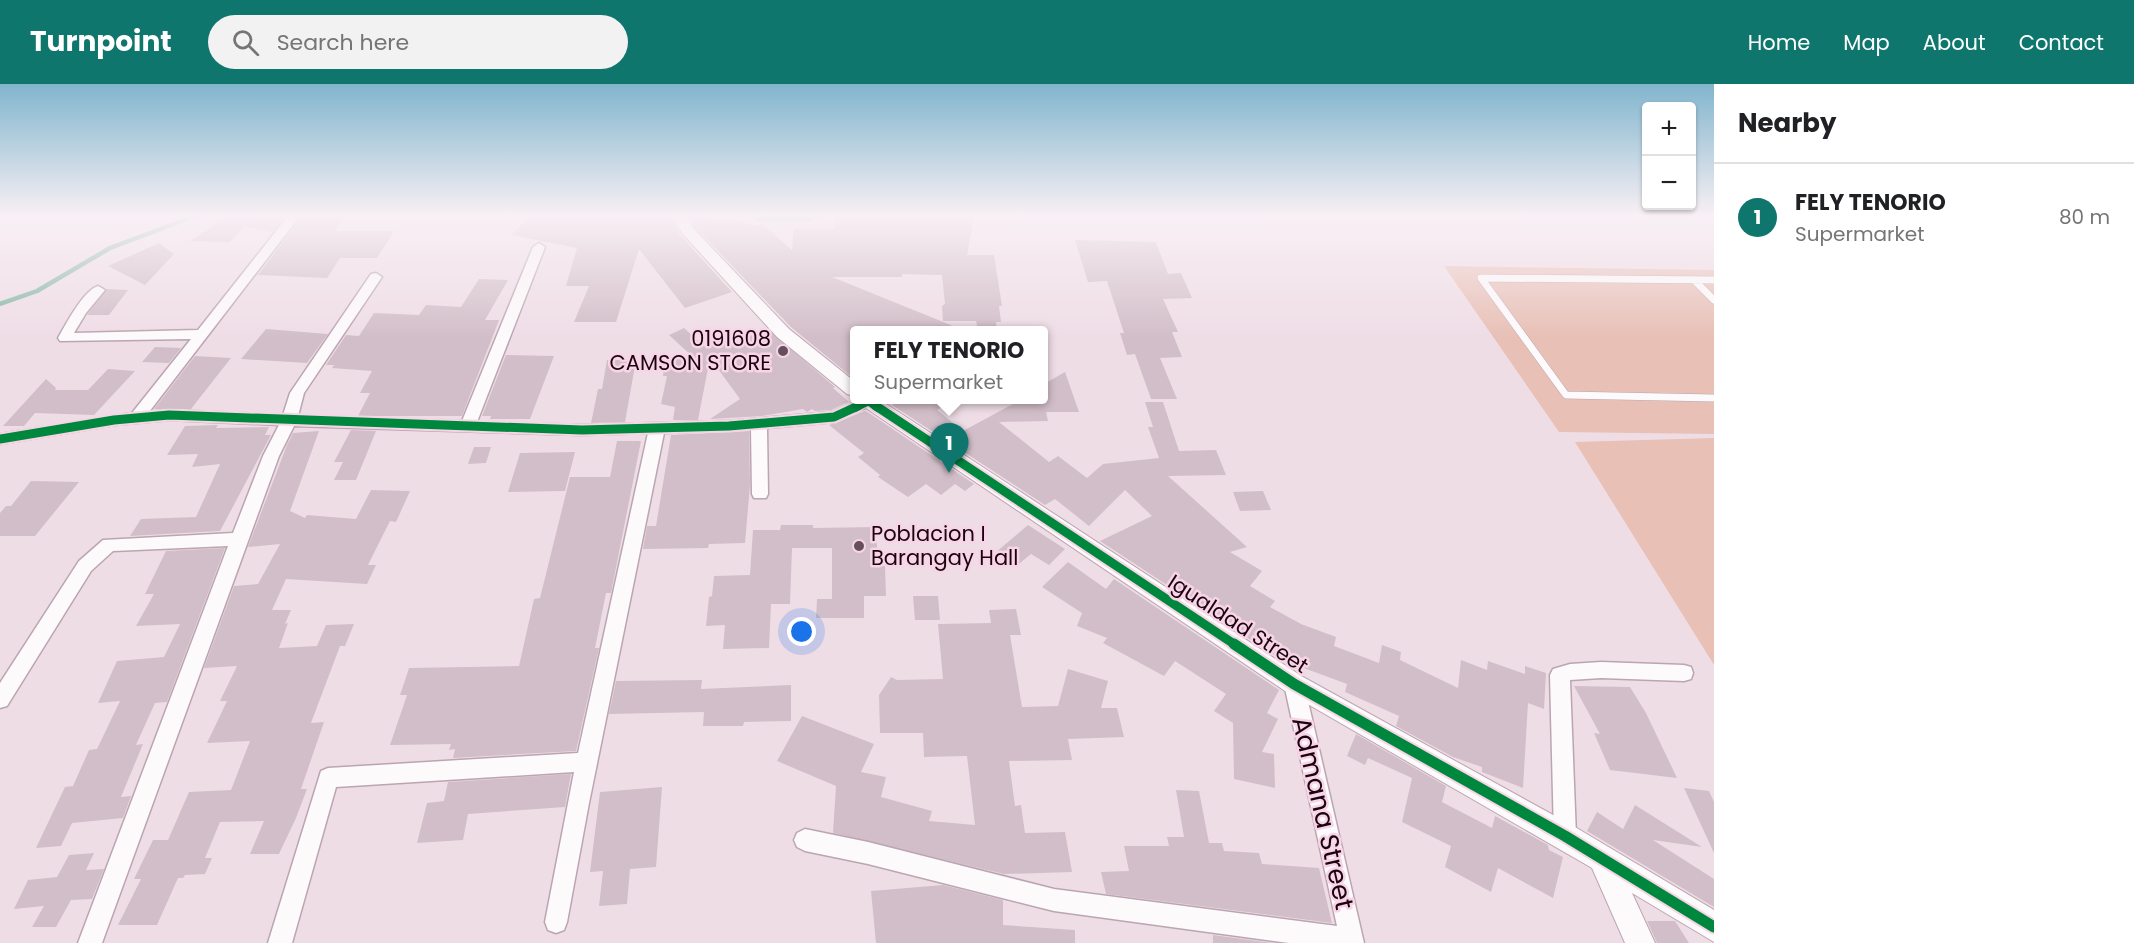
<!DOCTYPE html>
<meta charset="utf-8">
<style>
:root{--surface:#fff;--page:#f2f2f2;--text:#202124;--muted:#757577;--line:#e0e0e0;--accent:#0f766e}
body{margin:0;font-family:Poppins,sans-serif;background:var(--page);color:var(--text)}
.controls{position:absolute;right:18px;top:18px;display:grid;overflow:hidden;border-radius:6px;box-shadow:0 2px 4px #0004}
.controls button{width:54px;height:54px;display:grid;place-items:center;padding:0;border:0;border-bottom:2px solid var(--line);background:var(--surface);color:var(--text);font:30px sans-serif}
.you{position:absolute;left:802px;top:548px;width:21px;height:21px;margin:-15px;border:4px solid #fff;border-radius:50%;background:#1a73e8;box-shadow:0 0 0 9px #1a73e833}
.badge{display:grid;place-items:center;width:39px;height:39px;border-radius:50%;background:var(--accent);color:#fff;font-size:20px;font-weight:700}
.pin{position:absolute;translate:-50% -50px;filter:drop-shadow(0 2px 3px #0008)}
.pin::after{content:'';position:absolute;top:32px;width:21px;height:18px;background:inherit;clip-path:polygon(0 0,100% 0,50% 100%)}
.popup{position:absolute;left:850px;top:242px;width:198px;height:78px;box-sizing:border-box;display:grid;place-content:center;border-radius:6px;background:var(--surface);filter:drop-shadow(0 2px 4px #0005);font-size:20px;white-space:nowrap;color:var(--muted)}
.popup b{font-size:22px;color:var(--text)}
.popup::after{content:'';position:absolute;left:50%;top:100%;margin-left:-12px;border:12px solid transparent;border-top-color:var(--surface)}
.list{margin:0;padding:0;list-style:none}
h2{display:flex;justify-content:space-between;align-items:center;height:78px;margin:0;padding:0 24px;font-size:26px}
h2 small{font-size:20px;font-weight:400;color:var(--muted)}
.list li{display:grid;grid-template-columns:39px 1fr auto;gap:18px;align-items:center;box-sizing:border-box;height:108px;padding:0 24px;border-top:2px solid var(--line)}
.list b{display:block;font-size:22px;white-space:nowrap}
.list p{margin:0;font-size:20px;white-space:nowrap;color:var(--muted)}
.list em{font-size:20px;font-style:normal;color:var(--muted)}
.icon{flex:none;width:33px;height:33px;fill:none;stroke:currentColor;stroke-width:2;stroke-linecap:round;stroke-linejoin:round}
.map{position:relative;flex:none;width:1714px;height:859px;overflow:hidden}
header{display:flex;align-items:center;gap:36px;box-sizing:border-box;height:84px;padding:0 30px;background:var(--accent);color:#fff}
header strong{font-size:28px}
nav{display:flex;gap:33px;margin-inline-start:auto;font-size:21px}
.search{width:420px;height:54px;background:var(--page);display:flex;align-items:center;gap:15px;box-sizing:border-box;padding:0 21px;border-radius:33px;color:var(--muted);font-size:22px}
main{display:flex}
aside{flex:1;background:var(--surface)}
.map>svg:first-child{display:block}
.green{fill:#e8c0b6}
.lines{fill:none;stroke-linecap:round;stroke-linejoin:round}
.stream{stroke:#87b6a4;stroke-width:4.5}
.building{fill:#d2bec8}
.service-casing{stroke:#bba5b1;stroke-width:8}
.minor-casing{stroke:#bba5b1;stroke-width:3}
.tertiary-casing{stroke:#bba5b1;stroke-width:2}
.service{stroke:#fdfafb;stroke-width:7}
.minor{fill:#fdfafb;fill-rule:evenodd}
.tertiary{fill:#fdfafb;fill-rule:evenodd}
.cycleway-far2-casing{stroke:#f7d5e6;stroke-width:10}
.cycleway-far1-casing{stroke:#f7d5e6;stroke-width:13}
.cycleway-casing{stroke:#f7d5e6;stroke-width:15}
.cycleway-far2{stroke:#00873e;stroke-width:8}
.cycleway-far1{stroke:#00873e;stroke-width:9}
.cycleway{stroke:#00873e;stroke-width:11}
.poi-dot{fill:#664f5c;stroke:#f7d5e6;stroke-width:2}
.labels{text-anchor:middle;stroke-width:5;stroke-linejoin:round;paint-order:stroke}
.poi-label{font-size:21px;fill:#1c0312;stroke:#f7d5e6;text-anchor:end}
.street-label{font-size:21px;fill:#1c0312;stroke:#f7d5e6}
.near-street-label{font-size:26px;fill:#1c0312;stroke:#f7d5e6}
</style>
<header>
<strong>Turnpoint</strong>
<div class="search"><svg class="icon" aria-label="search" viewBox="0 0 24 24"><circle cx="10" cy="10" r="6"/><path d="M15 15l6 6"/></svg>Search here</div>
<nav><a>Home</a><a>Map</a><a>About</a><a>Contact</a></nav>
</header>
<main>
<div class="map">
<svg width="1714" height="859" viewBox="0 0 1714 859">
<rect width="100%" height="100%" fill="#efdde6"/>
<path class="green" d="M1444,182L1714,186V350L1559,348Z
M1714,354V581L1575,358Z"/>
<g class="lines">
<path class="stream" d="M757,135H809L818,132
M0,220L37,207L110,164L195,132"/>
</g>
<path class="building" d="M228,132H285L273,148L245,142L230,158L190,157Z
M302,132H346L334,147H394L377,174H340L327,194L258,191Z
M532,132H670L680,151L732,208L685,224L639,165L616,238H574L589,202H566L577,164L511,151Z
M690,132H708L717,139L725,134L755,142L762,140L792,166L794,145H835V132H974L967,171H994L1002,222H999L1001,238H996L997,246H978L976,237H943L942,222L945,220L942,191L902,190V193H832L963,246H917L913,244L907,246H855L853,294L791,243L695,143Z
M1075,156L1156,158L1168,190L1181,189L1192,214L1163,215L1178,248H1172L1182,273L1160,274L1177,315H1151L1135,270L1127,271L1120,249H1124L1107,197L1088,198Z
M159,159L174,170L145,201L108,182Z
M479,195L508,196L485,236H499L462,332H358L370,309H360L372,287L332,284L334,281H326L346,251L359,252L374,229L419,231L426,221L461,223Z
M107,205L128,206L109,231H87Z
M684,244L704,262L736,255L738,258L766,244L835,303L833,304L849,318L831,326L815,327L812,325L807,328L803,325L762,332L710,335L740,315L710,274L698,336H673L675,323L661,320L667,292H663L665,274L693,273L669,251Z
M266,245L328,250L307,279L241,275Z
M155,263L181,264L169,279L142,278Z
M506,271L554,272L530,335H490L491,332H482Z
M195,272L231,274L191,325H154Z
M607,276H636L625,338L591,339L598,305H602Z
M108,285L135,287L94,331L35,329L24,342H3L46,295L56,304L55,306H88Z
M1065,288L1079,328H1046L1048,337L999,338L1049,378L1058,372L1087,394L1103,380L1159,374L1148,343H1153L1145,318H1163L1179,367L1216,366L1226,391L1168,392L1247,463L1230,468L1262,487L1250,502L1275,517L1270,523L1301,540L1336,553L1334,562L1379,579L1382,561L1401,568L1400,576L1458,604L1461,576L1487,586L1488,577L1525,590V582L1546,589L1544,625L1528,619L1523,704L1482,688V683L1453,673L1396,642L1399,632L1345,608L1347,600L1293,580L1292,583L1100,457L1152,432L1125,406L1089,442L1055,415L1045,421L892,321L902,315H956L937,326L963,347L1022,315L1044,316V300Z
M865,327L872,331L974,400L965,407L955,400L941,411L926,400L908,413L878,393L880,391L858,373L864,369L829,341Z
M218,341L216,344L269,343L265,351H271L220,447L130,452L141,435L196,433L220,380L192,383L198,370L167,371L185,342Z
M351,346L376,347L356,396H334L343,378H334Z
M319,347L290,427L305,434L307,431L356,435L371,406L410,407L396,438L390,437L368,481H376L367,500L286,495L272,526H291L285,540L288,539L279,564L317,562L326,541L354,540L345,562H340L311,639L324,638L301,705H307L296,734L279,770H250L264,737L220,738L205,774H212L205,790L185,791L183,794H178L157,841H118L141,795H134L153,756H168L189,708L231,706L250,657L207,659L227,617H220L237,582L204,584L234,502L258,500L280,460L248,463L287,361L293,349Z
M749,347L750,401L745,459L709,460L708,464L643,465L647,442H656L671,351Z
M617,357H641L611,509H606L595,564H599L576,667L453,674L455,665L449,666L451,660L390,661L407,611H400L409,584L519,582L534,515L540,514L570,393H610Z
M474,363H491L486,379L468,380Z
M575,368L565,407L508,408L520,369Z
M31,397L79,398L35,452H0V429L6,422H11Z
M1263,407L1271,426L1240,427L1233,408Z
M781,441H813V444L876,443L878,482H885L886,512H864V534H816L817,515H832V464H792L790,520H771L769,564L723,565L725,541L706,542L709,513L712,512L714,492L750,491L753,446H780Z
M1028,441L1065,465L1049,481L1031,470L1015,483L995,469Z
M225,464L167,618L155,619L136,661L143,660L121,713L131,712L123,734L72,739L61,762L36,764L65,703L73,702L89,666L97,665L120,617L98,619L117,577L164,573L180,540L136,542L154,510H145L166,467Z
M1068,478L1106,505L1114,495L1279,606L1267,629L1278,635L1262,668L1274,670L1275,704L1234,695L1233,639L1214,627L1226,610L1175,577L1164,592L1103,559L1107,554L1077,542L1082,529L1042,503Z
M913,512H938L940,536H915Z
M1016,525L1021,551H1010L1022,623L1058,622L1068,585L1108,597L1101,624H1117L1124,653L1068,655L1072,676L1009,677L1015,722L1021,721L1025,749L1065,748L1072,788L1004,790L833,749L836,702L777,677L802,632L874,660L861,688L886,693L881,713L932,727L929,737L975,741L967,672L924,673L923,649H880L879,611L891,593L897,596L943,595L938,540L991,539L989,526Z
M702,596L701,605L791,601V637L744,638L743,642H703L704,628L609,630L616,597Z
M1574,602L1630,603L1646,629L1677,694L1610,686L1594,649L1600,650Z
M1356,650L1446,702L1442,718L1492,744L1495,732L1548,761L1549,766L1563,773L1553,814L1498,784L1491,808L1445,783L1451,762L1402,738L1412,694L1368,674L1365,681L1347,672Z
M571,690L565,723L468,730L463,756L417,759L427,719L444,717L448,698Z
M662,703L656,783L630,785L627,820L599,822L603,787L590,788L600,708Z
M1684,704L1709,707L1714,718V769Z
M1176,706L1199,707L1209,759H1222L1224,767L1259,769L1262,780L1319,784L1332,839L1106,810L1101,788L1129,787L1124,762H1169L1167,753H1184Z
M1635,721L1702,763L1653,756L1714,795V823L1587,747L1597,728L1623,745Z
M94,769L86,786L104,785L92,815L71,816L56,843H32L44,822L14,825L28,796L57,793L69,771Z
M943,801L1003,816V841L1075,846V859H876L871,807Z
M1647,837H1675L1689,859H1657Z
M1213,851L1272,859H1213Z"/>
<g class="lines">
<defs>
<path id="service" d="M1694,196L1714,216
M1714,196L1481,194L1566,311L1714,314"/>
<path id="minor" d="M288,132H300L149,328L169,326L283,331L290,309L371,190L376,189L382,193L304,309L298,332L462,337L533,163L539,159L545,163L477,338L582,341L729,337L832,328L859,316L876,317L874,320L834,338L767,344L768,410L766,414H754L752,410L751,345L664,349L589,719L567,838L564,846L556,849L548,846L545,838L574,688L336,703L292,859H268L321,687L328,684L578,669L648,349L582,351L294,342L279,372L102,859H78L228,462L113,467L91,487L7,622L0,624V599L79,477L103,456L233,449L263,372L279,341L169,336L114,341L0,360V350L132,329L191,255L60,257L58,254C66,240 83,207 98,202L105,206L86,229L74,249L198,246Z
M1601,578L1684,581L1691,583L1693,589L1691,595L1684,597L1601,594L1570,596L1576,752L1573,759L1565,762L1557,759L1554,752L1550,591L1553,585L1570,580Z
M1294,592L1301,594L1304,600L1364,859H1289L1054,827L868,780L805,767L797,763L794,756L797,749L805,745L868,758L1054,805L1337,842L1284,600L1287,594Z"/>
<path id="tertiary" d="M672,132H687L693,144L789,245L854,297V312L847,310L777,253L682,149Z
M858,316H880L1303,593L1575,743L1714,826V858L1632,809L1655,859H1625L1592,784L1285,607L860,320Z"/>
</defs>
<use href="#service" class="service-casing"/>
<use href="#minor" class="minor-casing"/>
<use href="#tertiary" class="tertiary-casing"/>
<use href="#service" class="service"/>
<use href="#minor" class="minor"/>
<use href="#tertiary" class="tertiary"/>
<defs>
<path id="cycleway-far2" d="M867,316L878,324
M855,324L869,317"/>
<path id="cycleway-far1" d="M876,322L1237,562
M0,355L114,336L169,331L582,346L729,342L834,333L858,322"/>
<path id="cycleway" d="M1234,560L1294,600L1565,752L1714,843"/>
</defs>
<use href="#cycleway-far2" class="cycleway-far2-casing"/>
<use href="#cycleway-far1" class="cycleway-far1-casing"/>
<use href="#cycleway" class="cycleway-casing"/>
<use href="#cycleway-far2" class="cycleway-far2"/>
<use href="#cycleway-far1" class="cycleway-far1"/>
<use href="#cycleway" class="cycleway"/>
</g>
<linearGradient id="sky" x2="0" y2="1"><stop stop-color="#81b5cd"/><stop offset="0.52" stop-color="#f8f0f4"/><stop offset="1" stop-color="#f8f0f4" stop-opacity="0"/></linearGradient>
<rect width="1714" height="253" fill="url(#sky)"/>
<g class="poi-dot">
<circle cx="783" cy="267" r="6"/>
<circle cx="859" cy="462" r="6"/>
</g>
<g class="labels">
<g class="poi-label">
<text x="771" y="262">0191608<tspan x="771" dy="24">CAMSON STORE</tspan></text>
<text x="871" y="457" text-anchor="start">Poblacion I<tspan x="871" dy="24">Barangay Hall</tspan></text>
</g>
<g class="street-label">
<text transform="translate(1238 540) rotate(33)" y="7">Igualdad Street</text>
</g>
<g class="near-street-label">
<text transform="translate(1323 729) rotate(77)" y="9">Admana Street</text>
</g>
</g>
</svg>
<div class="controls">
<button>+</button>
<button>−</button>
</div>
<div class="you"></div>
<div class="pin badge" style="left:949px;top:389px">1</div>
<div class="popup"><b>FELY TENORIO</b>Supermarket</div>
</div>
<aside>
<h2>Nearby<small></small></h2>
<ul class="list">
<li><span class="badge">1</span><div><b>FELY TENORIO</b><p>Supermarket</p></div><em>80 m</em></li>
</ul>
</aside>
</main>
